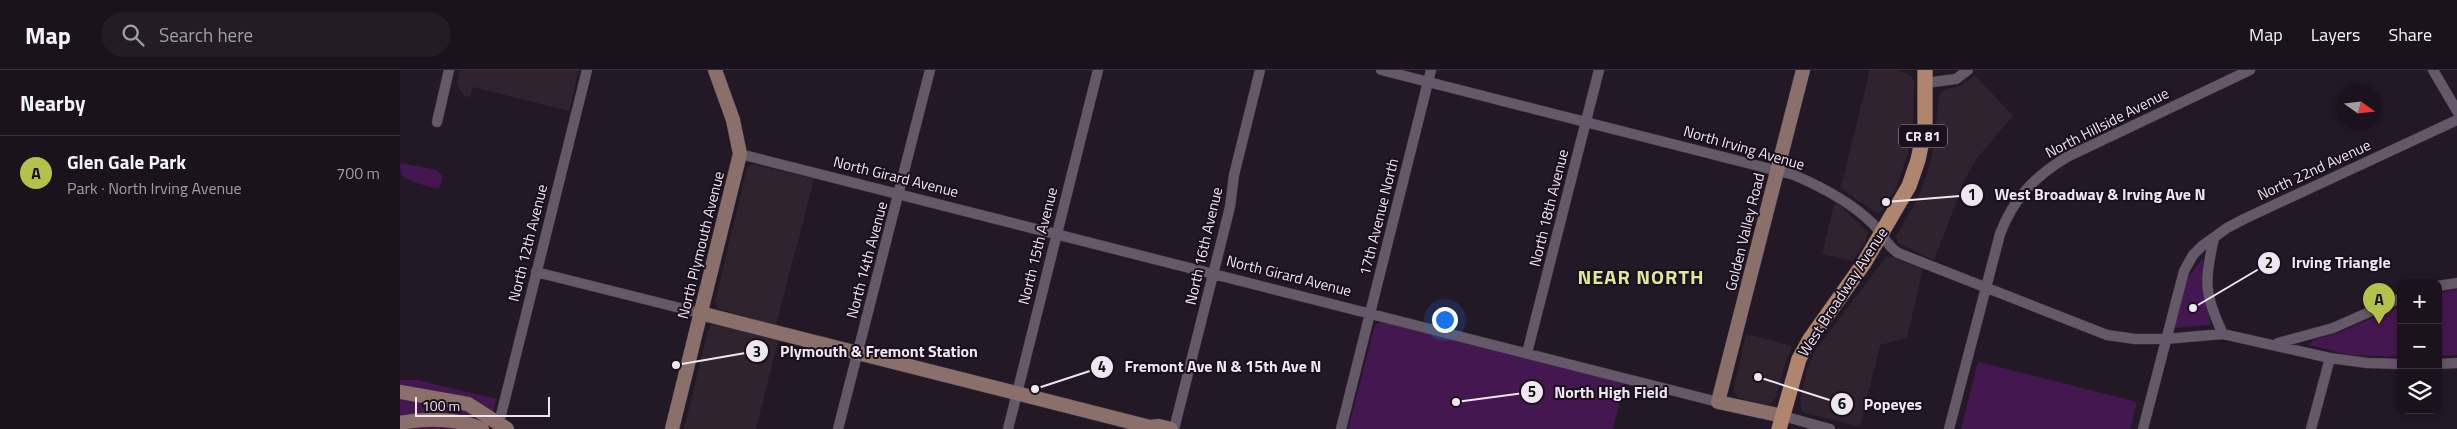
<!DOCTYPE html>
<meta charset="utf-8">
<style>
:root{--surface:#1a121c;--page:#231b25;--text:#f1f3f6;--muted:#9f9ea3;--line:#38323b;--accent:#b4c24a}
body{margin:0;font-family:"Titillium Web",sans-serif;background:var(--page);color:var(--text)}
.controls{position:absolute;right:15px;bottom:15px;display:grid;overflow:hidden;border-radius:10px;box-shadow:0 2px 8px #0003}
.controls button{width:45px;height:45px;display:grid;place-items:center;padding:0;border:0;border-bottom:1px solid var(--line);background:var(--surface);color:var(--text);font:25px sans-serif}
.compass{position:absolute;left:1937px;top:15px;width:45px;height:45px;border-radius:50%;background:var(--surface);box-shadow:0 2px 8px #0003;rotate:104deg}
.scale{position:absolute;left:15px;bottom:12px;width:135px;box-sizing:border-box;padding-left:5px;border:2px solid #eee7f0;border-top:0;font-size:14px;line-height:18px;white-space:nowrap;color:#eee7f0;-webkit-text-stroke:4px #1a0f1c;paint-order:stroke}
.you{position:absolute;left:1044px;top:249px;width:18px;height:18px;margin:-12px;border:4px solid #fff;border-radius:50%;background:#1a73e8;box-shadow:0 0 0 8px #1a73e833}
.badge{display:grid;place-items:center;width:32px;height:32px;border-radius:50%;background:var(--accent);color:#111;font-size:16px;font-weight:700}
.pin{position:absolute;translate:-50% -41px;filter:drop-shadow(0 1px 2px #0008)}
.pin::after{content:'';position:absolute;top:26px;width:18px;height:15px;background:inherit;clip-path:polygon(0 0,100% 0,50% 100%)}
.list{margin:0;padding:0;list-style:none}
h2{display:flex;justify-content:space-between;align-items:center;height:65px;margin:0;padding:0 20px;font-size:21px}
h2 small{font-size:16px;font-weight:400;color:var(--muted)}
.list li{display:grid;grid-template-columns:32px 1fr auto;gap:15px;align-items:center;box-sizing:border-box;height:75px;padding:0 20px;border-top:1px solid var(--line)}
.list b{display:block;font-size:19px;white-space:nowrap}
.list p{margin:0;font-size:16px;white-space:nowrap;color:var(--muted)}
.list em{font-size:16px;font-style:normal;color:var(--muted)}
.icon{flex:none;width:28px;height:28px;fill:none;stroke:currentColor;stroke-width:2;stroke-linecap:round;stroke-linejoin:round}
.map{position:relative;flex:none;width:2057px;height:359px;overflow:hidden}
header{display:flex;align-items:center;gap:30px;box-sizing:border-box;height:70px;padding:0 25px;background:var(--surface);border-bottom:1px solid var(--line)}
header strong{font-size:24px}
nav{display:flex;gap:28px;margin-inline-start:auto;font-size:18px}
.search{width:350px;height:45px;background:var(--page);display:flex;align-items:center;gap:12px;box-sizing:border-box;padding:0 18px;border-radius:28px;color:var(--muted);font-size:19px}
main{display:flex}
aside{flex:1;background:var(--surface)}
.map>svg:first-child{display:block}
.commercial{fill:#302330}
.green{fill:#451750}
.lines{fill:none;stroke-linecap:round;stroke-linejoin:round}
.street-casing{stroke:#3e3640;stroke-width:11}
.secondary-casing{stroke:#3e3640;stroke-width:15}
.primary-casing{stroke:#3e3640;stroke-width:16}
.street{stroke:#655868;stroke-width:10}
.secondary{stroke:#8a6f6b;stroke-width:14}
.primary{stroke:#af866d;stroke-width:15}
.labels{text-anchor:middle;stroke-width:4;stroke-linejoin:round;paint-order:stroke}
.shield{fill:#1a0f1c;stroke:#aea6b0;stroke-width:1}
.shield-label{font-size:14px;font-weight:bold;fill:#eee7f0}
.street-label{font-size:15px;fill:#eee7f0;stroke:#1a0f1c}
.district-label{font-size:20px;font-weight:bold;letter-spacing:1px;fill:#dce89a;stroke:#1a0f1c}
.leader{fill:none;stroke:#eee7f0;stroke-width:2}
.callout-dot{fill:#eee7f0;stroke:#1a0f1c;stroke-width:2}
.mark-label{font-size:15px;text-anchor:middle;font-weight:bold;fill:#111}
.callout-label{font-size:16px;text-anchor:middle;font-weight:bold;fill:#eee7f0;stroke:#1a0f1c;stroke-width:4;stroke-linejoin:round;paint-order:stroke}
</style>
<header>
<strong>Map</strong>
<div class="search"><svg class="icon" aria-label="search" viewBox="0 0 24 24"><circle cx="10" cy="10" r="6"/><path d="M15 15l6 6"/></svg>Search here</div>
<nav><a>Map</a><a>Layers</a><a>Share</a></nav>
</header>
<main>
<aside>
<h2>Nearby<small></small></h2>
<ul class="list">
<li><span class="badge">A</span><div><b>Glen Gale Park</b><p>Park · North Irving Avenue</p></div><em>700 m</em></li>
</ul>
</aside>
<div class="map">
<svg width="2057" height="359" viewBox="0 0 2057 359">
<rect width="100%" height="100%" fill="#231826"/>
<path class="commercial" d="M59,0H179L169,41L73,17L70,27L64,26L57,14Z
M1470,0H1498L1508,4L1514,10L1513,62L1507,86L1496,118L1484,139L1478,143L1474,142L1441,118Z
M1575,5L1613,46L1578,87L1566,107L1534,190L1498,173L1496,166L1518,128L1528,100L1535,70L1539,27L1543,20L1560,16Z
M352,94L414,109L376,255L319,239L315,232L347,98Z
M1435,131L1468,162L1467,168L1453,191L1422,184Z
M1486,187H1490L1523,199L1507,268L1480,275L1460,357L1405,343L1401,339L1400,331L1407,299L1415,281Z
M317,252L379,267L356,359H284L308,261L312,254Z
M1346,264L1392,276L1385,294L1376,327L1371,333L1365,334L1339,328L1333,321Z"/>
<path class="green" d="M1,93L37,100L43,107L39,118C32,119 6,110 2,105C0,101 0,97 1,93Z
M1803,188V221L1811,255L1773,258L1786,210Z
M2057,219V285L2038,286V223Z
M2001,236V287L1950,285L1909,275L1914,270L1940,262Z
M983,250L1225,311L1213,359H948L975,255Z
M1578,292L1737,332L1730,359H1561Z
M0,310H17L97,329L87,359H0Z"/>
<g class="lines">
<defs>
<path id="street" d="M981,0L1394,105C1422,117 1451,132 1473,154C1482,163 1487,176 1498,183L1707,265L1735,269H1765L1823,264L1930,288L1967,293L2001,294
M2033,0L2057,41
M1525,13L1556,9L1568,0
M37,52L49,0
M340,84L1318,332
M1814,168C1804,211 1804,224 1823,264
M136,202L300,243
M2038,216L2057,213
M1878,273L1933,258L2001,228
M1127,283L1199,0
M2038,294L2057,293
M1383,346L1430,359
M99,353L187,0
M438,359L530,0
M608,359L698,0
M774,359L830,137L834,105L860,0
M941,359L1031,0
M1549,359L1600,164C1613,129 1635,106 1667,87L1850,0
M1743,359L1784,201L1793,185L1802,176L1827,158L1844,149L2057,50
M1911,359L1930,288"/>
<path id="secondary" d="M300,243L750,357L759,356L771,359
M0,322L68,334L107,359
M1383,346L1318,332L1403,0
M0,353C25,348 58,348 82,359
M272,359L340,84L333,50L315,0"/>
<path id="primary" d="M1379,359L1399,289L1410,269L1464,193L1509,116L1518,90L1525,57V0"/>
</defs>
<use href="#street" class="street-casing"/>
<use href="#secondary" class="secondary-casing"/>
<use href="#primary" class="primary-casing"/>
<use href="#street" class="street"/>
<use href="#secondary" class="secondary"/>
<use href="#primary" class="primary"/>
</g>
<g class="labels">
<rect class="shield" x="1499" y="54.5" width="48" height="23" rx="4"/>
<g class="shield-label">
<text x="1523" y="71">CR 81</text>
</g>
<g class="street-label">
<text transform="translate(1707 53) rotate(-27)" y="5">North Hillside Avenue</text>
<text transform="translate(1344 78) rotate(16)" y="5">North Irving Avenue</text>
<text transform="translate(1914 100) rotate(-25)" y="5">North 22nd Avenue</text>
<text transform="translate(496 107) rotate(14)" y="5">North Girard Avenue</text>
<text transform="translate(1149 138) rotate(-76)" y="5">North 18th Avenue</text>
<text transform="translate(979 147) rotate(-76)" y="5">17th Avenue North</text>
<text transform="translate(1345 162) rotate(-76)" y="5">Golden Valley Road</text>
<text transform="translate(128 173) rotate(-76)" y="5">North 12th Avenue</text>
<text transform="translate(301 175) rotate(-76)" y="5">North Plymouth Avenue</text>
<text transform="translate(638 176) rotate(-76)" y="5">North 15th Avenue</text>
<text transform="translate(804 176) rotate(-77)" y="5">North 16th Avenue</text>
<text transform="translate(467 190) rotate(-75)" y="5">North 14th Avenue</text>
<text transform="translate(889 206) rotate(14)" y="5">North Girard Avenue</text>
<text transform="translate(1443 222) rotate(-57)" y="5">West Broadway Avenue</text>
</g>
<g class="district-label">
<text x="1241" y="214">NEAR NORTH</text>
</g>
</g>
<path class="leader" d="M1486 132L1572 125M1793 238L1869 193M276 295L357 281M635 319L702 297M1056 332L1132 322M1358 307L1442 334"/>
<g class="callout-dot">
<circle cx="1486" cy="132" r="5"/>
<circle cx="1793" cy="238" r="5"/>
<circle cx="276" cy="295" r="5"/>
<circle cx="635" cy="319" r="5"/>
<circle cx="1056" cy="332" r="5"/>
<circle cx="1358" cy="307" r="5"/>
<circle cx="1572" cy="125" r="12"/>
<circle cx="1869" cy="193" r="12"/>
<circle cx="357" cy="281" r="12"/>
<circle cx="702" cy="297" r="12"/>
<circle cx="1132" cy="322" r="12"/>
<circle cx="1442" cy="334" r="12"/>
</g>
<g class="mark-label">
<text x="1572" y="130">1</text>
<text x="1869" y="198">2</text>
<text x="357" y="287">3</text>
<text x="702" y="302">4</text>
<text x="1132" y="327">5</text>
<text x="1442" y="339">6</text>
</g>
<g class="callout-label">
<text x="1700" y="130">West Broadway &amp; Irving Ave N</text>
<text x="1941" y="198">Irving Triangle</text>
<text x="479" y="287">Plymouth &amp; Fremont Station</text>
<text x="823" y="302">Fremont Ave N &amp; 15th Ave N</text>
<text x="1211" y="328">North High Field</text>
<text x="1493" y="340">Popeyes</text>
</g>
</svg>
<div class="controls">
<button>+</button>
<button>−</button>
<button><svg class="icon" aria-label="layers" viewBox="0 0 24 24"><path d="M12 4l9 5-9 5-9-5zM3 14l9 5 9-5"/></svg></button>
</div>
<svg class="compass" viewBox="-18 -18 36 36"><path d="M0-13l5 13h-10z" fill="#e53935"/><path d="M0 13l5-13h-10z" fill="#9f9ea3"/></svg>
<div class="scale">100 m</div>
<div class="you"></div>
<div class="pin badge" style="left:1979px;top:254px">A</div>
</div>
</main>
